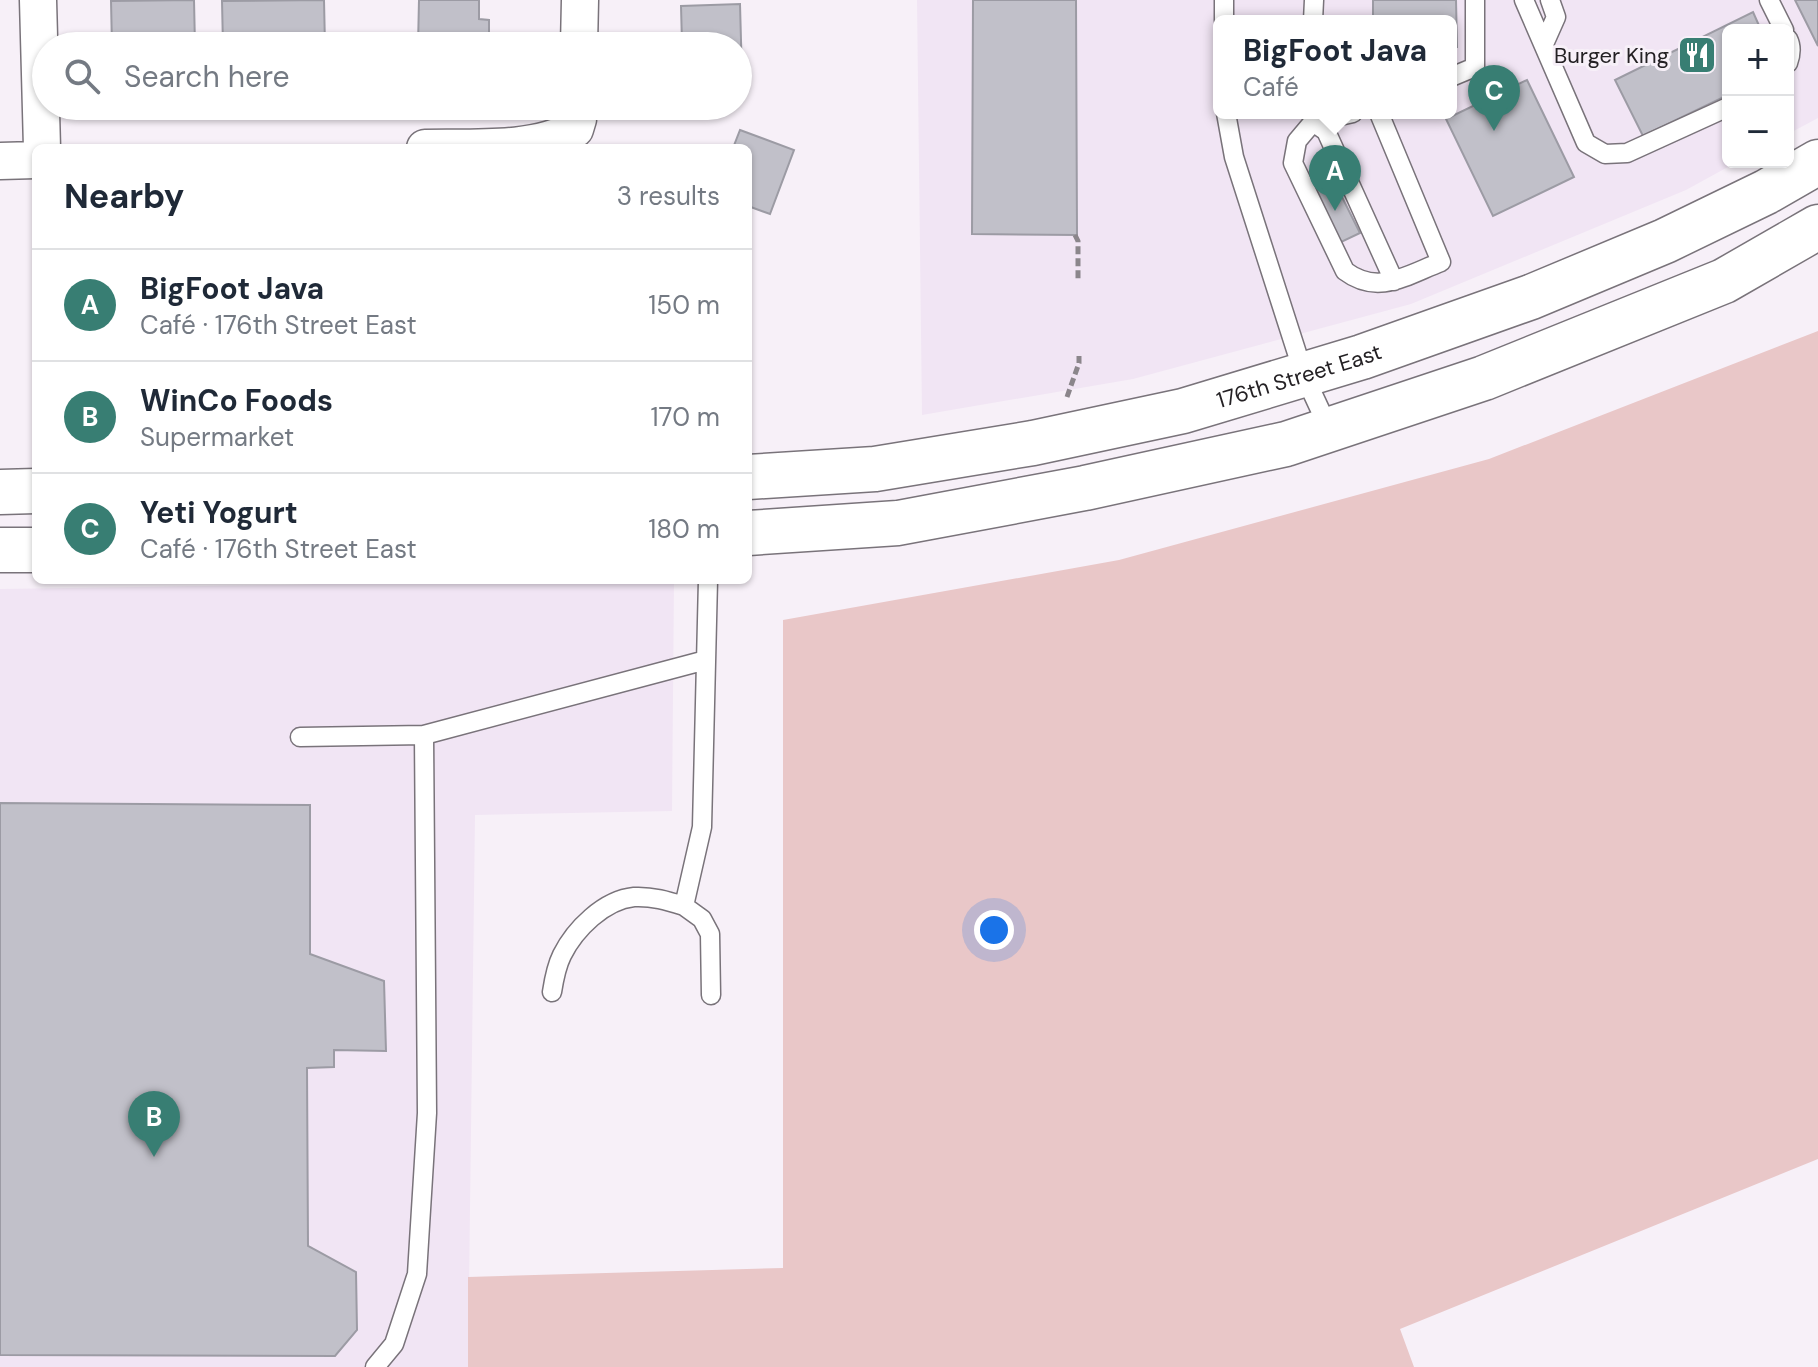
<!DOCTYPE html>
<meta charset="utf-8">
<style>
:root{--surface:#fff;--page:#f2f2f3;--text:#1f2937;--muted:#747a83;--line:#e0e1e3;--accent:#387e73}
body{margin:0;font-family:"DM Sans",sans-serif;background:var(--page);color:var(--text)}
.controls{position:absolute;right:24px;top:24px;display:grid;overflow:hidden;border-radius:12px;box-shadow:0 2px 6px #0004}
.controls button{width:72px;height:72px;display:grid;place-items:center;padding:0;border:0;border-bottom:2px solid var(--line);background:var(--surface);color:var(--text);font:40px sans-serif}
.you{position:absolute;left:994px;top:930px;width:28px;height:28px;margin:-20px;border:6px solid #fff;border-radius:50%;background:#1a73e8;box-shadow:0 0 0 12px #1a73e833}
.badge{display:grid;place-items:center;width:52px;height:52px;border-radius:50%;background:var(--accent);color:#fff;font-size:26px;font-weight:700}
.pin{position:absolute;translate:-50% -66px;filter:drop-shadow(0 2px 4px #0008)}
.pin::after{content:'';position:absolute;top:42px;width:28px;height:24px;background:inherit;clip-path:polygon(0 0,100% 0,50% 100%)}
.popup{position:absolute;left:1213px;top:15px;width:244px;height:104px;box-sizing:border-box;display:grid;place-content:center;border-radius:12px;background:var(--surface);filter:drop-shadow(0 2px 6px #0005);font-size:26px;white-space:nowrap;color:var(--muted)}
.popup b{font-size:30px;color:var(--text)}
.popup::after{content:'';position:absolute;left:50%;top:100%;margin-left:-16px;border:16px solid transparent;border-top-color:var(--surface)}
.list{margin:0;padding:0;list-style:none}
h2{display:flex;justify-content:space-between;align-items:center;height:104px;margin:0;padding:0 32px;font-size:34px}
h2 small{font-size:26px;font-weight:400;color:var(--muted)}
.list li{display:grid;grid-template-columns:52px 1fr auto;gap:24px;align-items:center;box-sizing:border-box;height:112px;padding:0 32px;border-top:2px solid var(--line)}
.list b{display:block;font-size:30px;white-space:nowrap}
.list p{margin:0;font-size:26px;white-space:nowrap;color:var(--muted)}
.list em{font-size:26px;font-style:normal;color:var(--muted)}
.icon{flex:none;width:44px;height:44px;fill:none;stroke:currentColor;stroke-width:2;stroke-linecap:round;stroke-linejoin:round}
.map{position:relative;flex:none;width:1818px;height:1367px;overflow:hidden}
.search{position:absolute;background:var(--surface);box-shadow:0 2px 6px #0004;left:32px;top:32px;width:720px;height:88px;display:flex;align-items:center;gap:20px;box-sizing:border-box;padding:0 28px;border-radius:44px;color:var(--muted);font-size:30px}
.panel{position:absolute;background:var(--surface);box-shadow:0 2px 6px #0004;left:32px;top:144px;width:720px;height:440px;border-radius:12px}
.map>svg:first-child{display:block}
.built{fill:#f1e5f4;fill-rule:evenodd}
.green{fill:#e9c7c8}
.building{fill:#c1c0c9;stroke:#9c9ba4;stroke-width:2}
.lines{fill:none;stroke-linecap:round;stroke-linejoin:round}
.service-casing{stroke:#79737a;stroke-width:21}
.minor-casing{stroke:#79737a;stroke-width:39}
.primary-casing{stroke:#79737a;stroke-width:47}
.path{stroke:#8b868b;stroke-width:5;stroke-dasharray:8 4;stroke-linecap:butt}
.service{stroke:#fff;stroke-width:18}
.minor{stroke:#fff;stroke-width:36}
.primary{stroke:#fff;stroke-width:44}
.labels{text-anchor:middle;stroke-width:6;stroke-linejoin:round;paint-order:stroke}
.poi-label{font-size:22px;fill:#242124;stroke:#f7f0f8;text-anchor:end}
.street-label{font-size:22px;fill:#242124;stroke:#f7f0f8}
</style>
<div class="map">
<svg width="1818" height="1367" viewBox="0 0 1818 1367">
<rect width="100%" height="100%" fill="#f7f0f8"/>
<path class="built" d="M917,0H1818V118L1788,134V30H1728V162H1737L1686,190L1411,304L1133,379L922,415ZM1219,21H1451V113H1219Z
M454,580H674L672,811L475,815L468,1367H0V589L280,585Z"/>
<path class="green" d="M1818,331V1159L1400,1329L1414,1367H468V1277L783,1268V620L1119,560L1489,459Z"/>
<path class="building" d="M194,0L195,46H112L111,1Z
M324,0L325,46H223L222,1Z
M419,0H479V19L489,20V46H418Z
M973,0H1076L1077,235L972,234Z
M1373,0H1456L1457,47H1451V21H1373Z
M1795,0H1818V46Z
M740,4L742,77H738V46H691V43H682L681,6Z
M1753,12L1761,30H1728V95L1643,136L1615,80Z
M1527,80L1574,177L1493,216L1446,119Z
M740,130L794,150L770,214L748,206V148H733Z
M1333,179L1360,233L1337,244L1310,188Z
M0,803L310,805V954L384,981L386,1051L334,1050V1067L307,1068L308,1246L356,1272L357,1330L335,1356L0,1355Z"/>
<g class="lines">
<defs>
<path id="service" d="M1224,0V21
M1524,0L1586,143L1605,154L1627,153L1728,107
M1769,0L1784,30
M1313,21L1314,0
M1788,39C1792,47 1791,55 1788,63
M1544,44L1556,17L1550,0
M1451,77L1475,67V0
M1226,113L1234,157L1304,375L1329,429
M1379,113L1441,262C1407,275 1378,296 1345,271L1293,163L1297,141L1313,122L1326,131L1394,281
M1313,116V122L1353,113
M300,737L424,735L706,660
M684,906L702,919L710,934L711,995
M552,992C554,979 556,967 562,955C575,929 604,900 634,897C652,896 668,901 684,906L702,827L708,580
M375,1367L394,1344L417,1274L427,1113L424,735"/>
<path id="minor" d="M38,0L42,148
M579,46L580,0
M425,148C471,147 534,152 575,129L578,119V106
M0,161L36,160"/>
<g id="primary">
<path id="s1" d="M748,477L875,469L1033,443L1183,411L1362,357L1531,297L1665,241L1766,192L1818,162"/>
<path d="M0,492L36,491"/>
<path d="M748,533L898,523L1085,488L1286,444L1484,378L1724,281L1818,227"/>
<path d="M0,550H36"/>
</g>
</defs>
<use href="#service" class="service-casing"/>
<use href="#minor" class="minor-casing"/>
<use href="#primary" class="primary-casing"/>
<path class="path" d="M1075,235L1078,241V280
M1067,397L1079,363V356"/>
<use href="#service" class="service"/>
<use href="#minor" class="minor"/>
<use href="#primary" class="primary"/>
</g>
<defs>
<symbol id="restaurant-square" viewBox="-11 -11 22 22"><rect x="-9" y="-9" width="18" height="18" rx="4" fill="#387e73" stroke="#f7f0f8"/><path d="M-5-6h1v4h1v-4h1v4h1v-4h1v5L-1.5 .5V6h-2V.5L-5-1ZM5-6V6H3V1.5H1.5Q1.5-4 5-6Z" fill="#fff"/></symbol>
</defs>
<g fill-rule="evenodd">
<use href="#restaurant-square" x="1675" y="33" width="44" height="44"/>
</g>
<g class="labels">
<g class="poi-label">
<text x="1669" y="63">Burger King</text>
</g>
<g class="street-label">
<text dy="8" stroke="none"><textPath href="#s1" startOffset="562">176th Street East</textPath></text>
</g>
</g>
</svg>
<div class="controls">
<button>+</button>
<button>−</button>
</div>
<div class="you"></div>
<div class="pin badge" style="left:1335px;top:211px">A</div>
<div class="popup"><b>BigFoot Java</b>Café</div>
<div class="pin badge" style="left:154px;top:1157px">B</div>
<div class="pin badge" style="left:1494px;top:131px">C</div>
<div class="search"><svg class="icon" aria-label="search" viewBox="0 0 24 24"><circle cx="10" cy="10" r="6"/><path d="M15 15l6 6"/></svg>Search here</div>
<section class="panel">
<h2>Nearby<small>3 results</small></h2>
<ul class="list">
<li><span class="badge">A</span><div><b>BigFoot Java</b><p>Café · 176th Street East</p></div><em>150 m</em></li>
<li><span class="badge">B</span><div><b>WinCo Foods</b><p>Supermarket</p></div><em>170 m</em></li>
<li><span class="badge">C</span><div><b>Yeti Yogurt</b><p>Café · 176th Street East</p></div><em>180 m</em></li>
</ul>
</section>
</div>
